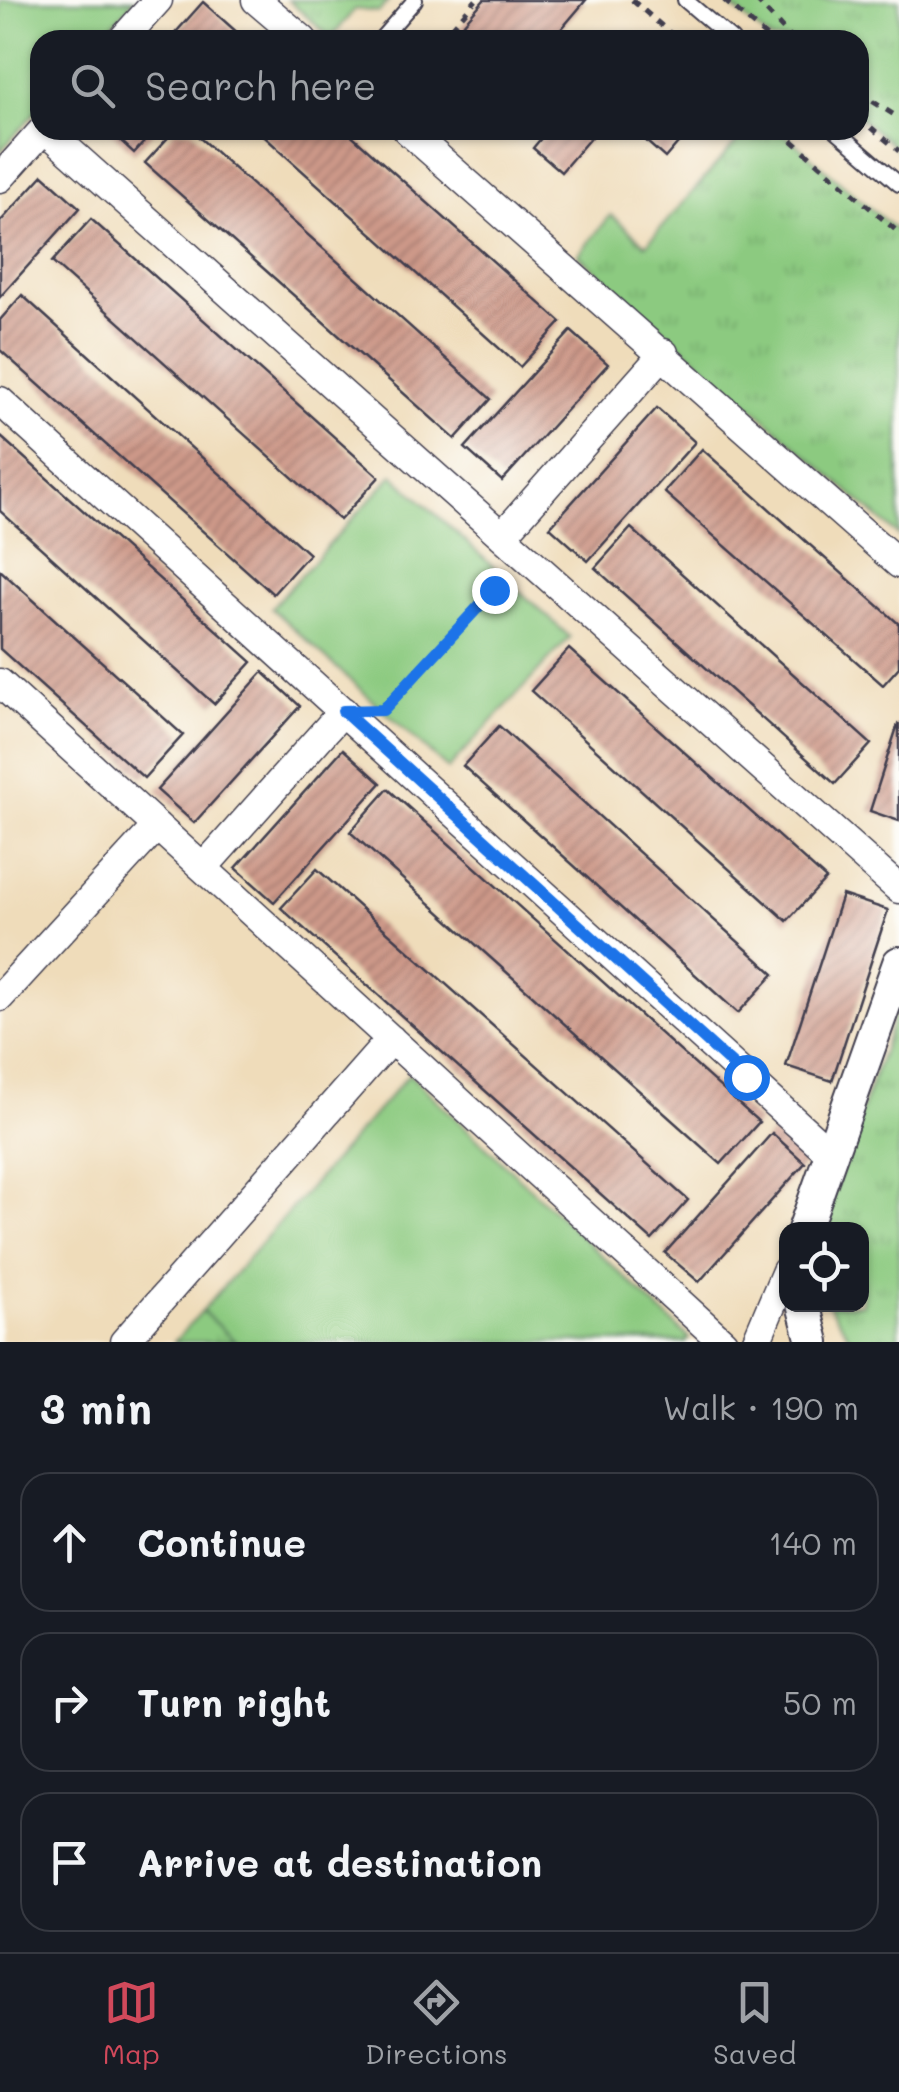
<!DOCTYPE html>
<meta charset="utf-8">
<style>
:root{--surface:#171b24;--page:#242831;--text:#f1f3f6;--muted:#9ea1a6;--line:#363941;--accent:#d1495b}
body{margin:0;font-family:Mali,sans-serif;background:var(--page);color:var(--text)}
.controls{position:absolute;right:30px;bottom:30px;display:grid;overflow:hidden;border-radius:20px;box-shadow:0 2px 8px #0004}
.controls button{width:90px;height:90px;display:grid;place-items:center;padding:0;border:0;border-bottom:2px solid var(--line);background:var(--surface);color:var(--text);font:50px sans-serif}
.stop{position:absolute;width:30px;height:30px;margin:-22px;border:8px solid #1a73e8;border-radius:50%;background:#fff}
.stop.end{background:#1a73e8;border-color:#fff;box-shadow:0 2px 10px #0008}
.list{margin:0;padding:0;list-style:none}
h2{display:flex;justify-content:space-between;align-items:center;height:130px;margin:0;padding:0 40px;font-size:42px}
h2 small{font-size:32px;font-weight:400;color:var(--muted)}
.list li{display:grid;grid-template-columns:65px 1fr auto;gap:30px;align-items:center;box-sizing:border-box;height:140px;margin:0 20px 20px;padding:0 20px;border:2px solid var(--line);border-radius:30px}
.list b{display:block;font-size:38px;white-space:nowrap}
.list em{font-size:32px;font-style:normal;color:var(--muted)}
.icon{flex:none;width:55px;height:55px;fill:none;stroke:currentColor;stroke-width:2;stroke-linecap:round;stroke-linejoin:round}
.map{position:relative;flex:none;width:899px;height:1342px;overflow:hidden}
.search{position:absolute;background:var(--surface);box-shadow:0 2px 8px #0004;left:30px;right:30px;top:30px;height:110px;display:flex;align-items:center;gap:25px;box-sizing:border-box;padding:0 35px;border-radius:30px;color:var(--muted);font-size:38px}
.sheet{height:610px;background:var(--surface)}
nav{display:flex;justify-content:space-around;align-items:center;box-sizing:border-box;height:140px;border-top:2px solid var(--line);background:var(--surface);font-size:28px;color:var(--muted)}
nav a{display:grid;justify-items:center;gap:5px}
nav .on{color:var(--accent)}
.map>svg:first-child{display:block}
.grass{fill:url(#grass-tufts);stroke:#57765e;stroke-width:2.5}
.park{fill:#8cca80;stroke:#57765e;stroke-width:2.5}
.building{fill:url(#building-hatch)}
.lines{fill:none;stroke-linecap:round;stroke-linejoin:round}
.service-casing{stroke:#413e4e;stroke-width:18}
.minor-casing{stroke:#413e4e;stroke-width:31}
.tertiary-casing{stroke:#413e4e;stroke-width:36}
.path{stroke:#413e4e;stroke-width:5;stroke-dasharray:8 8;stroke-linecap:butt}
.service{stroke:#fff;stroke-width:14}
.minor{stroke:#fff;stroke-width:28}
.tertiary{stroke:#fff;stroke-width:32}
.route{stroke:#1a73e8;stroke-width:12}
</style>
<div class="map">
<svg width="899" height="1342" viewBox="0 0 899 1342">
<defs>
<pattern id="grass-tufts" width="24" height="20" patternUnits="userSpaceOnUse" patternTransform="scale(2.5)"><rect width="24" height="20" fill="#8cca80"/><path d="M3 7l-1-3M5 7V3M7 7l1-3M15 17l-1-3M17 17v-4M19 17l1-3" fill="none" stroke="#78ad70"/></pattern>
<pattern id="building-hatch" width="6" height="6" patternUnits="userSpaceOnUse" patternTransform="scale(2.5)"><rect width="6" height="6" fill="#cd9989"/><path d="M-1 1l2-2M0 6l6-6M5 7l2-2" fill="none" stroke="#a67c71"/></pattern>
</defs>
<rect width="100%" height="100%" fill="#fdfcf7"/>
<filter id="ink" filterUnits="userSpaceOnUse"><feTurbulence type="fractalNoise" baseFrequency=".01" numOctaves="2"/><feDisplacementMap in="SourceGraphic" scale="20" xChannelSelector="R" yChannelSelector="G"/><feConvolveMatrix kernelMatrix="1 2 1 2 8 2 1 2 1" color-interpolation-filters="sRGB"/></filter>
<filter id="wash" filterUnits="userSpaceOnUse"><feTurbulence type="fractalNoise" baseFrequency=".0048" numOctaves="4" result="noise"/><feDisplacementMap in="SourceGraphic" scale="40" xChannelSelector="R" yChannelSelector="G"/><feGaussianBlur stdDeviation="2.25" result="paint"/><feColorMatrix in="noise" values="0 0 0 0 0 0 0 0 0 0 0 0 0 0 0 0 0 1.4 0 .05"/><feComposite in="paint" operator="in"/></filter>
<g filter="url(#wash)">
<rect width="100%" height="100%" fill="#efdcba"/>
<path class="grass" d="M288,0H389L379,12L355,9L331,38Z
M724,0H899V151L859,117V40H770Z
M747,130H780L899,233V536L578,255L611,215L646,245Z
M899,1002V1342H853L828,1305L862,1304V1230H821Z
M202,1311L236,1342H174Z"/>
<path class="park" d="M0,0H134L99,40H40V107L0,152Z
M393,475L570,637L448,769L271,608Z
M409,1074L689,1338L686,1342H236L202,1311Z"/>
<g id="blocks">
<path class="building" d="M484,0H586L552,40H449Z
M203,2L240,35L236,40H169Z
M109,130H155L134,153Z
M175,130H191L491,399L455,439L145,163Z
M257,130H346L561,322L520,367Z
M548,130H597L561,172L533,148Z
M640,130H689L665,158L637,133Z
M43,175L80,208L0,297V222Z
M91,219L379,477L340,520L52,262Z
M22,295L309,554L273,594L0,350V320Z
M571,331L608,364L502,481L465,448Z
M657,408L695,442L588,561L550,527Z
M0,436L252,662L214,704L0,511Z
M702,449L899,624V667L883,685L664,492Z
M631,528L871,744L835,784L595,568Z
M0,570L183,735L144,778L0,649Z
M569,649L826,879L787,921L531,691Z
M263,672L300,706L194,823L157,790Z
M898,724H899V821L870,811Z
M499,726L774,974L738,1013L463,766Z
M343,749L381,783L274,902L236,868Z
M388,789L759,1122L721,1164L350,832Z
M317,869L688,1200L652,1240L281,908Z
M842,895L888,910L832,1081L786,1066Z
M772,1133L805,1163L699,1282L665,1253Z"/>
</g>
</g>
<g filter="url(#ink)">
<use href="#blocks" fill-opacity="0" stroke="#413e4e" stroke-width="2.5"/>
<g class="lines">
<defs>
<path id="service" d="M685,0L732,40
M380,40L415,0
M836,130L899,184"/>
<path id="minor" d="M256,0L303,40
M122,40L158,0
M46,130L899,889
M407,130L899,564
M0,178L43,130
M0,401L832,1155
M502,536L664,353
M0,683L723,1342
M203,868L343,711
M0,997L157,826
M124,1342L391,1039
M756,1342L786,1271"/>
<path id="tertiary" d="M804,1230L899,963
M803,1304L813,1342"/>
</defs>
<use href="#service" class="service-casing"/>
<use href="#minor" class="minor-casing"/>
<use href="#tertiary" class="tertiary-casing"/>
<path class="path" d="M632,0L678,40
M724,0L770,40
M756,0L793,40
M441,40L476,0
M859,93L899,118
M859,117L899,151
M780,130L899,233
M381,710L506,576"/>
<use href="#service" class="service"/>
<use href="#minor" class="minor"/>
<use href="#tertiary" class="tertiary"/>
</g>
</g>
<g class="lines" filter="url(#ink)">
<path class="route" d="M494,590L383,710L343,711L746,1077"/>
</g>
</svg>
<div class="controls">
<button><svg class="icon" aria-label="locate" viewBox="0 0 24 24"><circle cx="12" cy="12" r="6"/><path d="M12 2v4M12 18v4M2 12h4M18 12h4"/></svg></button>
</div>
<div class="stop" style="left:746px;top:1077px"></div>
<div class="stop end" style="left:494px;top:590px"></div>
<div class="search"><svg class="icon" aria-label="search" viewBox="0 0 24 24"><circle cx="10" cy="10" r="6"/><path d="M15 15l6 6"/></svg>Search here</div>
</div>
<section class="sheet">
<h2>3 min<small>Walk · 190 m</small></h2>
<ul class="list">
<li><svg class="icon" aria-label="ahead" viewBox="0 0 24 24"><path d="M12 20V5M6 11l6-6 6 6"/></svg><div><b>Continue</b></div><em>140 m</em></li>
<li><svg class="icon" aria-label="right" viewBox="0 0 24 24"><path d="M7 20v-9h11M14 6l5 5-5 5"/></svg><div><b>Turn right</b></div><em>50 m</em></li>
<li><svg class="icon" aria-label="arrive" viewBox="0 0 24 24"><path d="M6 21V4h12l-3 4 3 4H6"/></svg><div><b>Arrive at destination</b></div></li>
</ul>
</section>
<nav>
<a class="on"><svg class="icon" aria-label="map" viewBox="0 0 24 24"><path d="M3 6l6-2 6 2 6-2v14l-6 2-6-2-6 2zM9 4v14M15 6v14"/></svg>Map</a>
<a><svg class="icon" aria-label="directions" viewBox="0 0 24 24"><path d="M12 3l9 9-9 9-9-9zM9 14v-3h6M13 9l2 2-2 2"/></svg>Directions</a>
<a><svg class="icon" aria-label="saved" viewBox="0 0 24 24"><path d="M7 4h10v16l-5-4-5 4z"/></svg>Saved</a>
</nav>
